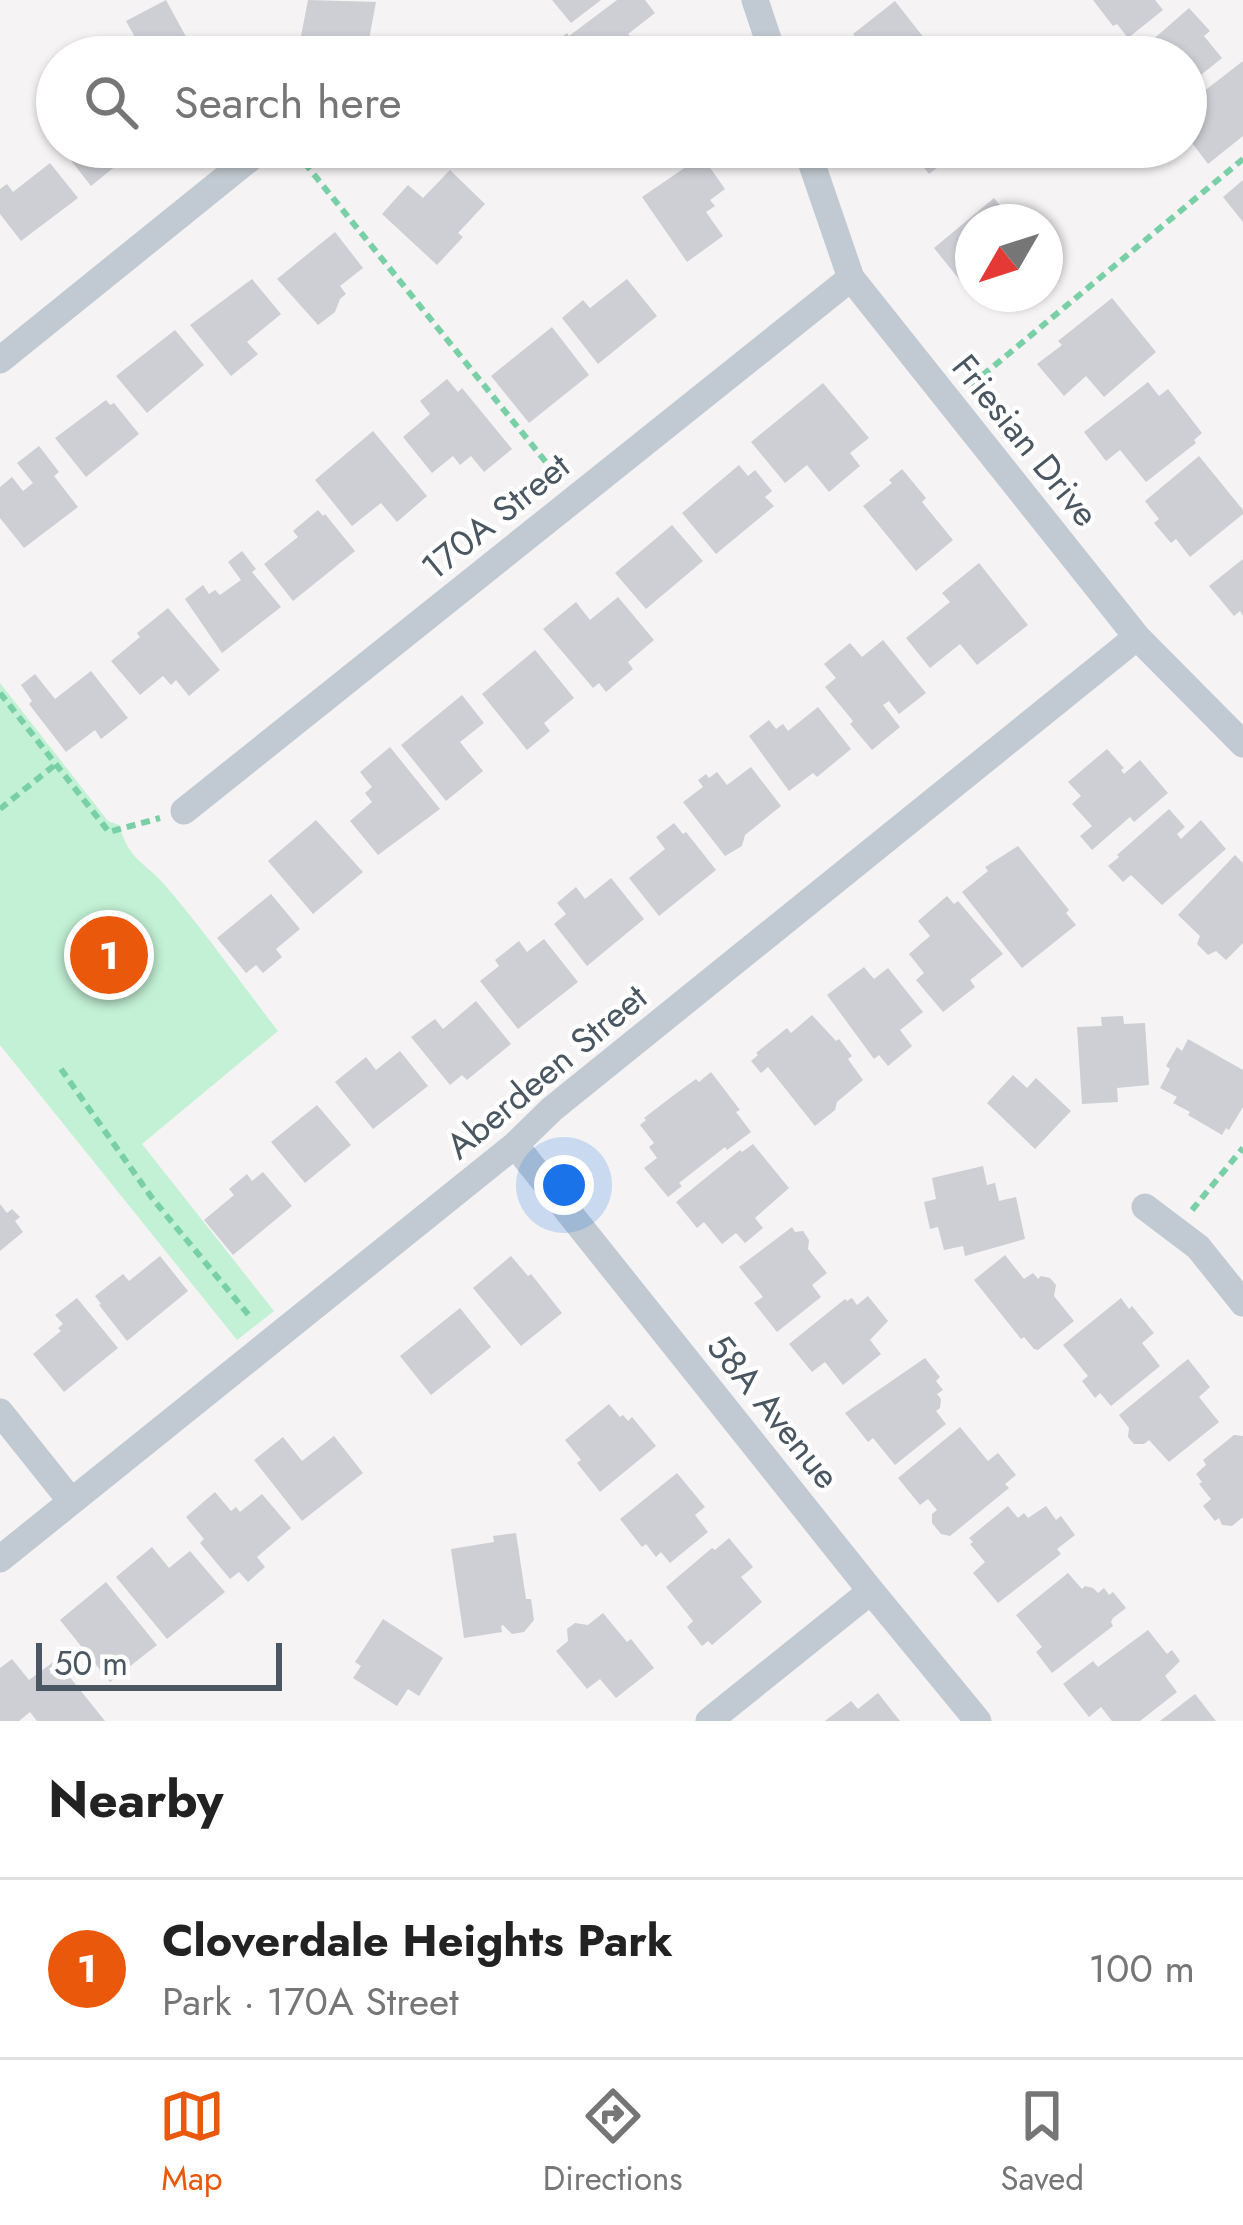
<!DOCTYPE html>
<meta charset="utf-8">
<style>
:root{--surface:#fff;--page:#f6f6f6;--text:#222;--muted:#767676;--line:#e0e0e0;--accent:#ea580c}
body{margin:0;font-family:Jost,sans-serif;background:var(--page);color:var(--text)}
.compass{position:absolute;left:955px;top:204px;width:108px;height:108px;border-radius:50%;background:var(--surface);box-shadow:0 3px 9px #0004;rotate:231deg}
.scale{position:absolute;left:36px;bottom:30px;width:246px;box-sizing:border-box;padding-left:12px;border:6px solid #4a5661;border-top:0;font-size:33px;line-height:42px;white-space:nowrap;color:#4a5661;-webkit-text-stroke:9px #fff;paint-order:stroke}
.you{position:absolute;left:564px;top:1185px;width:42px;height:42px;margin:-30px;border:9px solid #fff;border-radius:50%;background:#1a73e8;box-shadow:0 0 0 18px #1a73e833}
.badge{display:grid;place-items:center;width:78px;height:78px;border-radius:50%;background:var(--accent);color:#fff;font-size:39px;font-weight:700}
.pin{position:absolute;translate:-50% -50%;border:6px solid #fff;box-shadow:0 3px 12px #0006}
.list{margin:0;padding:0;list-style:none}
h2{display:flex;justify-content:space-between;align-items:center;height:156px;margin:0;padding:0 48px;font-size:51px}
h2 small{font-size:39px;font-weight:400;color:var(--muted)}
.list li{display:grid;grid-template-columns:78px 1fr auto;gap:36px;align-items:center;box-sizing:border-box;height:180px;padding:0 48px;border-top:3px solid var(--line)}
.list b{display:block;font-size:45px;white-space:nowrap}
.list p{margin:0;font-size:39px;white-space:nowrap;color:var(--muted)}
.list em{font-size:39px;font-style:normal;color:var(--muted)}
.icon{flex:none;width:66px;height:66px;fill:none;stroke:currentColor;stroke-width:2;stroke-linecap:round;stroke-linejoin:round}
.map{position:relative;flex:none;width:1243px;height:1721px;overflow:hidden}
.search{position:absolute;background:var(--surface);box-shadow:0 3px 9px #0004;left:36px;right:36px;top:36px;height:132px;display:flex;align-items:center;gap:30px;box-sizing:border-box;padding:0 42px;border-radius:66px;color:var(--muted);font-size:45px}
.sheet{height:336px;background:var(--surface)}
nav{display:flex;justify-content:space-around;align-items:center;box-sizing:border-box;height:168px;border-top:3px solid var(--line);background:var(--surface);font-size:33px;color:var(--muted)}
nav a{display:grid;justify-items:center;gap:6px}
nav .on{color:var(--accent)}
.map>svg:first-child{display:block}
.green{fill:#c3f1d5}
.building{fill:#cdcfd5}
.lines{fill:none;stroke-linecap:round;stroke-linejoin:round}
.path{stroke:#7ad0a6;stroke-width:6;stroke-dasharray:9 6;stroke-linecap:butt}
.minor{stroke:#c1cad2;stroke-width:27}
.labels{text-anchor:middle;stroke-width:9;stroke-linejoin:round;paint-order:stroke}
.street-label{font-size:36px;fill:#4a5661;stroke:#fff}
</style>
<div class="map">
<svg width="1243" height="1721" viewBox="0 0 1243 1721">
<rect width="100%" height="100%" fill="#f5f3f3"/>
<path class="green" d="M0,683L108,821L119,825C130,861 141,859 163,883C204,930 240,982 278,1031L142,1144L274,1311L237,1340L0,1045Z"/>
<path class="building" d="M166,0L197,57H146L126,21Z
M308,0L376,2L367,50L301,36Z
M552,0H601L571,23Z
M617,0H645L655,13L628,34L632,38L622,46L631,57H555L548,47L567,33L569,36Z
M1093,0H1155L1163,10L1128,38L1117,24L1113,26Z
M895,1L939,57H871L853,34Z
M1189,8L1210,31L1204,36L1222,58L1186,87V57H1133Z
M1243,61V136L1208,164L1186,135V105Z
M65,147H139L91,186L62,149Z
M908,147H965L929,174Z
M702,156L725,189L710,200L715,206L706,212L723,236L687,262L642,197Z
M50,163L78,198L21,241L0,214V189L7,184L13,192Z
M450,170L485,204L458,233L463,237L437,265L382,214L408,185L423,198Z
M1243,180V222L1223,197Z
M994,198L1013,222H973V285L967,289L934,248Z
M335,232L363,268L340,286L346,294L340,299L335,312L318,325L277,279Z
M252,279L281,314L247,342L258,354L231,376L190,325Z
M627,279L657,316L598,364L562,318L583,300L590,308Z
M1112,298L1156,352L1104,397L1086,376L1064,396L1037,364L1062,345L1058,341Z
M552,327L589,375L529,423L491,376Z
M175,330L204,365L147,413L116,376Z
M447,379L458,392L462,388L512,449L484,472L471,456L460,465L453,456L432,473L403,437L430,414L420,401Z
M1148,382L1159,396L1168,389L1202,433L1194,440L1196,443L1146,482L1120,450L1106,461L1084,432Z
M823,383L869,438L850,453L860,466L829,492L807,465L785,483L751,442Z
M106,400L110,405L114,403L139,434L86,477L55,438Z
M373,431L427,496L397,522L381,503L352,526L315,480Z
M39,446L59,472L54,476L78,507L24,548L0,518V487L12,477L23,491L33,483L17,463Z
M1199,456L1243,510V514L1190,557L1176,539L1171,543L1154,523L1159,519L1145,501Z
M739,465L748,476L755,470L772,491L765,497L774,506L716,554L682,513Z
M902,469L926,498L922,502L953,540L916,571L863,506L892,483L889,480Z
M318,510L323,516L325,514L355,551L293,601L264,564L298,537L293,531Z
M672,525L703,561L646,609L615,573Z
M242,551L256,569L252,572L281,607L222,653L185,599L203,585L209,594L215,590L220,595L241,580L228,562Z
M1243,559V616L1240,611L1234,616L1209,586Z
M979,563L1028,625L977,665L960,644L930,668L906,638L950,602L942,593Z
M618,597L654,640L628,662L633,669L606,692L599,683L593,688L543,629L576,602L590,620Z
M168,608L220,670L189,696L176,680L171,685L163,676L140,695L111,661L140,637L137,633Z
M883,640L926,693L899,714L889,701L883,705L900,727L872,750L850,724L853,721L825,687L836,678L824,664L850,643L862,657Z
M535,650L574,698L544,723L550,731L527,750L482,694Z
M91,671L128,718L101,739L95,730L66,752L29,704L32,701L21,685L35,674L55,699Z
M462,695L484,723L460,742L483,771L446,801L401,745Z
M818,707L851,749L817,777L813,773L789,791L749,736L769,720L776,729L783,724L788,731Z
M390,747L440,809L378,855L350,821L372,802L365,793L372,787L360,772Z
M1107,749L1124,768L1121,770L1124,774L1140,760L1168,793L1134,822L1130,817L1092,850L1080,836L1092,826L1072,804L1081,796L1068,782Z
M751,767L781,806L745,835L742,846L725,856L683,802L703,787L698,780L706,774L709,778L717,772L727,785Z
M1169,809L1185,827L1177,834L1181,839L1201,820L1226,849L1162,905L1131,875L1123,882L1108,866L1119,857L1117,855Z
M316,820L363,872L313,914L268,861Z
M674,823L683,834L686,832L716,870L659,916L629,878L665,849L656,837Z
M1018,846L1069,910L1066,913L1076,925L1022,968L962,892L988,871L985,867Z
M1235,855L1243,863V943L1226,960L1216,951L1208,955L1197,944L1200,936L1178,915Z
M611,878L644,919L587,966L554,924L566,914L557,903L576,887L585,899Z
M271,894L300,929L276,949L282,957L263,973L256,965L246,973L217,938Z
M947,896L954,904L958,901L1003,954L970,980L975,987L943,1012L916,980L924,973L909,954L930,936L918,921Z
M544,939L578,982L518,1029L480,981L499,966L495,960L519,941L527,952Z
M864,967L874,979L888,968L923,1012L900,1030L912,1046L888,1066L879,1055L874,1059L827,995Z
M476,1001L511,1044L467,1080L462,1075L450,1085L411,1037L435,1019L443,1029Z
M812,1015L836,1041L839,1039L852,1056L848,1059L863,1080L837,1102L835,1110L815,1126L768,1067L761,1073L751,1061L758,1055L756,1053L787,1028L791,1033Z
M1123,1016L1124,1024L1145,1023L1149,1085L1117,1088L1118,1102L1082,1104L1077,1027L1102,1026L1101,1017Z
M1188,1039L1243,1070V1107L1229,1130L1226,1128L1222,1135L1188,1115L1190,1112L1173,1103L1177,1097L1160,1088L1170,1069L1166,1066L1177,1047L1182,1051Z
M400,1051L428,1086L373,1129L335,1082L366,1057L376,1070Z
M711,1072L740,1110L736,1112L751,1132L727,1150L725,1147L679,1183L682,1186L668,1197L644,1168L657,1158L649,1147L654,1143L640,1125L646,1120L644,1118L674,1095L696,1079L699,1082Z
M1013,1075L1027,1088L1036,1078L1071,1111L1035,1149L987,1103Z
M317,1105L351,1145L305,1183L271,1142Z
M753,1144L789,1188L755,1218L763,1228L745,1243L736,1233L722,1244L704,1222L697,1228L676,1202L740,1150L742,1152Z
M983,1166L987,1185L995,1183L999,1201L1016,1197L1025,1239L965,1256L963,1246L944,1250L938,1227L930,1229L924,1202L936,1199L932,1178Z
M263,1172L292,1206L233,1255L204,1220L234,1195L229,1189L247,1174L252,1181Z
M0,1204L7,1213L12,1209L20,1217L15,1221L23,1232L0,1251Z
M792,1227L795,1232L803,1231L809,1240L808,1249L827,1273L812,1285L821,1297L777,1332L754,1303L763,1297L739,1267Z
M1005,1255L1024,1279L1033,1273L1038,1279L1041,1276L1050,1278L1056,1285L1054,1296L1074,1321L1038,1350L1034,1349L1024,1337L1021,1339L974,1280Z
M160,1256L188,1291L127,1341L99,1305L101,1304L95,1296L123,1274L129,1281Z
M511,1256L528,1276L531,1274L562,1313L521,1346L473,1288Z
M868,1296L888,1321L870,1340L881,1354L843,1385L825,1362L812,1372L789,1344L845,1299L847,1301L852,1298L857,1305Z
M77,1298L118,1348L64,1392L33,1354L61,1331L58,1328L63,1324L55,1315Z
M1121,1298L1129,1309L1132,1306L1154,1333L1142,1343L1160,1366L1111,1406L1100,1393L1095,1398L1082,1381L1088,1376L1063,1345Z
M460,1308L491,1347L431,1395L400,1356Z
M925,1358L940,1377L936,1381L943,1390L937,1394L941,1399L940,1408L936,1411L946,1424L895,1465L873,1438L868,1442L845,1413Z
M1188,1359L1210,1387L1199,1397L1219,1422L1169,1462L1149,1440L1144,1444H1134L1128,1437L1129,1428L1119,1415Z
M609,1404L620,1417L623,1415L628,1421L632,1417L656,1446L600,1492L577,1463L581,1460L565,1440Z
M960,1427L988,1461L998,1453L1016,1475L1005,1484L1009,1488L950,1536L941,1534L932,1523V1514L937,1510L928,1499L920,1505L898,1478Z
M1234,1435L1243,1436V1517L1232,1526L1222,1525L1219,1518L1215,1521L1203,1506L1211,1499L1199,1484L1202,1482L1196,1474L1206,1465L1203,1460Z
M334,1436L363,1473L302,1521L254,1460L283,1437L302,1461Z
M677,1473L705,1507L695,1515L708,1532L670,1563L661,1552L656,1557L646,1544L642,1547L620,1519Z
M215,1492L231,1511L236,1507L240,1512L262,1494L291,1528L257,1557L265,1567L248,1582L239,1572L230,1579L200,1543L204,1539L186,1517Z
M1008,1506L1018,1518L1024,1513L1028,1518L1046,1506L1056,1520L1061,1516L1075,1535L1057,1549L1061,1554L998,1603L973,1573L985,1562L970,1544L973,1542L969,1538Z
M516,1533L526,1599H531L534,1620L524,1632L512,1634L503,1625L501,1626L502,1632L464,1638L451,1549L494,1542L493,1536Z
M729,1538L753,1567L741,1577L762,1602L712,1645L708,1641L702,1646L687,1627L693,1621L666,1587L712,1548L715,1550Z
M152,1547L169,1568L190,1551L225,1592L167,1639L116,1577Z
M1068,1573L1082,1589L1085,1586L1093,1588L1098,1593L1104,1588L1109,1595L1113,1592L1126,1608L1113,1618L1111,1622L1113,1626L1052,1673L1036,1652L1042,1647L1016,1615Z
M106,1582L157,1645L110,1682L60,1620Z
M603,1613L627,1642L631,1639L654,1668L616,1698L600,1679L587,1689L556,1651L568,1641L567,1629L575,1623L588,1625Z
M383,1619L443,1658L419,1696L408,1689L397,1706L353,1678L361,1666L355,1662Z
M1148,1630L1167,1654L1172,1650L1180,1661L1165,1676L1177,1692L1140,1721H1112L1101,1707L1089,1717L1063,1684L1093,1661L1098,1667Z
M12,1659L29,1680L56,1660L105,1721H37L30,1712L19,1721H0V1668Z
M878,1693L900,1721H825L851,1701L858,1709Z
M1195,1694L1216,1721H1160Z"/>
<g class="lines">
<path class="path" d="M295,151L558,477
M971,385L1243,159
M0,693L109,832L160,818
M0,809L56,764
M61,1069L152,1198L252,1319
M1192,1210L1243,1148"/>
<path class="minor" d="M755,0L774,57
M806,147L851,278L1137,637L1243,744
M0,360L264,147
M184,811L851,278
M515,1145L871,1591L978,1721
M1145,1207L1198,1247L1243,1303
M0,1412L71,1501
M0,1559L515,1145L552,1109L1137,637
M709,1721L871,1591"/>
</g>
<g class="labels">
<g class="street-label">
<text transform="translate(1026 440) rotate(51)" y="13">Friesian Drive</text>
<text transform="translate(495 516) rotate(-39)" y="13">170A Street</text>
<text transform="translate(546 1071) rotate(-40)" y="13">Aberdeen Street</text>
<text transform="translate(774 1411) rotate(51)" y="13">58A Avenue</text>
</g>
</g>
</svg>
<svg class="compass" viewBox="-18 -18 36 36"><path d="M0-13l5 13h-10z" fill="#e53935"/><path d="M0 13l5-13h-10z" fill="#767676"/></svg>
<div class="scale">50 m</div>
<div class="you"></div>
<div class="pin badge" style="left:109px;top:955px">1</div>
<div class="search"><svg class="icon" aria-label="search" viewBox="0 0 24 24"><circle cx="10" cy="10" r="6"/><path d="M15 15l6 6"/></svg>Search here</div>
</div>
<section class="sheet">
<h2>Nearby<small></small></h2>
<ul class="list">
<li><span class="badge">1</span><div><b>Cloverdale Heights Park</b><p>Park · 170A Street</p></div><em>100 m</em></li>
</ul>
</section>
<nav>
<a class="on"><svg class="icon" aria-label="map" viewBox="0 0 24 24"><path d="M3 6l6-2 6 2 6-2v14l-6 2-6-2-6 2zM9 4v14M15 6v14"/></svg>Map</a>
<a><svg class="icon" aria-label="directions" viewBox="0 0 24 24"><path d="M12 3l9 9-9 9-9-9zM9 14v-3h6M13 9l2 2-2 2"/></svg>Directions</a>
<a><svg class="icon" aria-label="saved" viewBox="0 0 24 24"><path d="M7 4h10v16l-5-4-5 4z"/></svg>Saved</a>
</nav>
